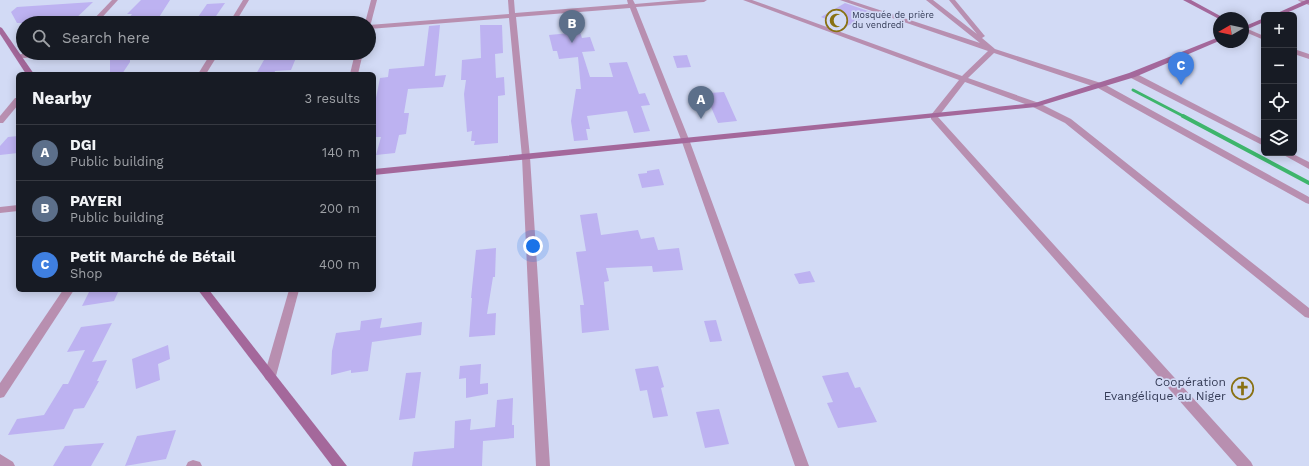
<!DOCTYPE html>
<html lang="en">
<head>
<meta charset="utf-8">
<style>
	body { margin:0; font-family:"Work Sans",sans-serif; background:#242831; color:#f1f3f6 }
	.controls { position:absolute; right:12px; top:12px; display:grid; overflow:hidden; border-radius:6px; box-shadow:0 2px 10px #0003 }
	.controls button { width:36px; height:36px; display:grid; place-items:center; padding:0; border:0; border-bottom:1px solid #363941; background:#171b24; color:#f1f3f6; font:20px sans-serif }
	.compass { position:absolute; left:1213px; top:12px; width:36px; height:36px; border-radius:50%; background:#171b24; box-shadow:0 2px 10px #0003; rotate:261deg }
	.you { position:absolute; left:533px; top:246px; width:14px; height:14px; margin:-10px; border:3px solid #fff; border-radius:50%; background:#1a73e8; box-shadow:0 0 0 6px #1a73e833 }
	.badge { display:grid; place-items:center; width:26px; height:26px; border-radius:50%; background:#b45309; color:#fff; font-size:13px; font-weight:700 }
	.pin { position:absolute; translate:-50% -33px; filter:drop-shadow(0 1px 2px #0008) }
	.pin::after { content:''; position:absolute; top:21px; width:14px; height:12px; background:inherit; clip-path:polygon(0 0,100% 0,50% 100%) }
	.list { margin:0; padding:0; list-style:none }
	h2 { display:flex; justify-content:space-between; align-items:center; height:52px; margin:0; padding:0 16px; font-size:17px }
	h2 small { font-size:13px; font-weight:400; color:#9ea1a6 }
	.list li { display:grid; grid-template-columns:26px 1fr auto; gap:12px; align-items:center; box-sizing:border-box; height:56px; padding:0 16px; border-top:1px solid #363941 }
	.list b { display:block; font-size:15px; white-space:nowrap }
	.list p { margin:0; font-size:13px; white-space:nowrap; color:#9ea1a6 }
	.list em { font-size:13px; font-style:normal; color:#9ea1a6 }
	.icon { flex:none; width:22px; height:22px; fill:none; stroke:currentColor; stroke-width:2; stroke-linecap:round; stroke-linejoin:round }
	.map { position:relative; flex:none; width:1309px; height:466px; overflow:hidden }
	.search { position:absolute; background:#171b24; box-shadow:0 2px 10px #0003; left:16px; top:16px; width:360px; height:44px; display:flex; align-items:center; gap:10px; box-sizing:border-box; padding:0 14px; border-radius:22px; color:#9ea1a6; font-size:15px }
	.panel { position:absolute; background:#171b24; box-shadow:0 2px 10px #0003; left:16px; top:72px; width:360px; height:220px; border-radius:6px }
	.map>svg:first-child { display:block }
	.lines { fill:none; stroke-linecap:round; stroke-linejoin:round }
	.stream-far1 { stroke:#3eb56c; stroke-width:3 }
	.stream { stroke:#3eb56c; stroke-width:4 }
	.building { fill:#bdb2f1 }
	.street { fill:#b88fb0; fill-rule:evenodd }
	.secondary { fill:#a4689b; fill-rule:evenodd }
	.labels { text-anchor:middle; stroke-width:3.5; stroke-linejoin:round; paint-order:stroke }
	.far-poi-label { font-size:9px; fill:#343b56; stroke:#d2daf5; text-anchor:start }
	.near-poi-label { font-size:12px; fill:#343b56; stroke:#d2daf5; text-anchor:end }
</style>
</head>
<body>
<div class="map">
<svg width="1309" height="466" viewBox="0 0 1309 466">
	<rect width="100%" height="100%" fill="#d2daf5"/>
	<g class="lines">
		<!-- stream-far1 -->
		<polyline class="stream-far1" points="1133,90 1185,117"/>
		<!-- stream -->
		<polyline class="stream" points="1183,116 1309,183"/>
	</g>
	<!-- building -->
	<g class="building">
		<polygon points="141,0 170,0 156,22 125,23 132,14 127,14"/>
		<polygon points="93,2 71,23 17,23 11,12 17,7"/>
		<polygon points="225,3 214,19 196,20 207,4"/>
		<polygon points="845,3 874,13 845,27 821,17"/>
		<polygon points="440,25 435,76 446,75 443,87 408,89 404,113 409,113 406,134 399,135 395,153 376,155 381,137 374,137 374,108 380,78 388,77 389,69 424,66 429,26"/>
		<polygon points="480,25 502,25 503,53 495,54 496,78 504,77 505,95 498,96 498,143 474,145 475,141 471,141 472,131 467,132 464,94 466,80 461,80 462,60 481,58"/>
		<polygon points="580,32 582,38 590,37 595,51 582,52 590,77 613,77 609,63 627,62 639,94 645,93 650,105 641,106 650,131 634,133 627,111 587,116 590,129 586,129 588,140 574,141 571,121 576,89 581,89 578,57 559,59 557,51 553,51 549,35"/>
		<polygon points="130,53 130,62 122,74 110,74 110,59 114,54"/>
		<polygon points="268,53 298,53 291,70 275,71 274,74 256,74"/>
		<polygon points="687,55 691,67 677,68 673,56"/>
		<polygon points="724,92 737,121 718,123 707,98 711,98 709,93"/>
		<polygon points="18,136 18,153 0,155 0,146 8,137"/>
		<polygon points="659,169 664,185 642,188 638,174 647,173 647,171"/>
		<polygon points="597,213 601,235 638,230 641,239 654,237 658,250 679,248 683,270 653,272 652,266 606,268 609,281 604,282 609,330 582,333 580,305 584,305 576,252 586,251 580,215"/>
		<polygon points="496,248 495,277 493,277 487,314 496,313 495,335 469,337 472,298 471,298 476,250"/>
		<polygon points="810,271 815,282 799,284 794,274"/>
		<polygon points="90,290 119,290 114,301 82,306"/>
		<polygon points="382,318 380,328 422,322 421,335 372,342 368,371 351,373 351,370 331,375 332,351 336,333 360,330 361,321"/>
		<polygon points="716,320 722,341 710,342 704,321"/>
		<polygon points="112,323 92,362 107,360 97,381 99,381 84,408 74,409 64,429 8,435 17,419 44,415 63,384 68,384 85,350 67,352 81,327"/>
		<polygon points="168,345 170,359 158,364 160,380 136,389 132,359"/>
		<polygon points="481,364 480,384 488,383 488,394 466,398 466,378 459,379 460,366"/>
		<polygon points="658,366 664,387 661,388 668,416 653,418 647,390 640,391 635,369"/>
		<polygon points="421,372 415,418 399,420 406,373"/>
		<polygon points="848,372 855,388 860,387 877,422 838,428 827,403 833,402 822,376"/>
		<polygon points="513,398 512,425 514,425 514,438 483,441 482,466 412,466 414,452 454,448 455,421 471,419 470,430 495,427 497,400"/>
		<polygon points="719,409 729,444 705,448 696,412"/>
		<polygon points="176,430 166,459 125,466 137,436"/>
		<polygon points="104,443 91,466 53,466 65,446"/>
	</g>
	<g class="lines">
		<!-- street -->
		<g class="street">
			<polygon points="112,0 118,0 97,23 90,23"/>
			<polygon points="243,0 249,0 235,23 229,23"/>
			<polygon points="371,0 377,0 371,23 369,25 369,23 365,23"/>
			<polygon points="508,0 514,0 515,13 628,4 627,0 633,0 635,4 681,0 707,0 704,2 636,7 690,142 809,466 795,466 682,142 630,8 516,17 530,157 550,466 536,466 522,157 509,18 369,29 369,25 509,14"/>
			<polygon points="743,0 752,0 962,76 988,51 840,0 849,0 980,43 926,0 933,0 977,34 949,0 955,0 984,35 985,36 982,38 995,49 1104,84 1309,197 1309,204 1306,203 1098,88 994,53 968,78 1039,103 1071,119 1309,308 1309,318 1305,317 1065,123 1033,107 965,82 938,117 1251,462 1253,466 1237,466 931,119 931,115 959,80"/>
			<polygon points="1298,0 1309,1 1309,5 1299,1"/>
			<polygon points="1243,27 1264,36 1264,40 1243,31"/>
			<polygon points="1294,49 1309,54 1309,59 1294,54"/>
			<path d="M25,53H45C39,57 21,60 15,56Z"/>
			<polygon points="211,53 219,53 206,74 198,74"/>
			<polygon points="355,53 363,53 358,74 350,74"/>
			<polygon points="1129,73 1135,73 1264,140 1264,146 1129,77"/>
			<polygon points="15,98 18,98 18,105 3,123 0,123 0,116"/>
			<polygon points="1280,153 1291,153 1309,162 1309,169"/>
			<polygon points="18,205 18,211 0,213 0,207"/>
			<polygon points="63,290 74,290 4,397 0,398 0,383"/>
			<polygon points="289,290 299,290 276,376 274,380 270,381 266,380 264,376"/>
			<polygon points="0,454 13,462 15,466 0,466"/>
			<polygon points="193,460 200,462 202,466 186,466 188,462"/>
		</g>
		<!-- secondary -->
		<g class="secondary">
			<polygon points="1183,0 1191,0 1224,18 1219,18 1219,19"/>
			<polygon points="1306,0 1309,0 1309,3 1282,15 1273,15"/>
			<polygon points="1264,18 1264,22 1243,31 1243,27"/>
			<polygon points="0,27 2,28 34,74 26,74 0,34"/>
			<polygon points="1219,37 1219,41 1135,77 1036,107 374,175 374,169 1035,103 1129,73"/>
			<polygon points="198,290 209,290 347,466 332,466"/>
		</g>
	</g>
	<!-- icons -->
	<defs>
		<symbol id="mosque-ring" viewBox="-11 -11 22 22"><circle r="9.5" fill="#d2daf5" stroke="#897113" stroke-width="1.5"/><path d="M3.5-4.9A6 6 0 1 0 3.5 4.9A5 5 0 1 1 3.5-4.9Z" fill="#897113"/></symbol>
		<symbol id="church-ring" viewBox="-11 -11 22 22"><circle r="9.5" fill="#d2daf5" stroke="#897113" stroke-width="1.5"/><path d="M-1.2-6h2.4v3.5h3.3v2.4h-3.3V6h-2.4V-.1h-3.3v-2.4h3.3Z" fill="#897113"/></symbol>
	</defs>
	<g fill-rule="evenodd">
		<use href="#mosque-ring" x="824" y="8" width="25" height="25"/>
		<use href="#church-ring" x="1230" y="376" width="25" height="25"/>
	</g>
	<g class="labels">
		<!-- far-poi labels -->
		<g class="far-poi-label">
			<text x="852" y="18">Mosquée de prière<tspan x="852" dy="10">du vendredi</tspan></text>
		</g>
		<!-- near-poi labels -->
		<g class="near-poi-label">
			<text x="1226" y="386">Coopération<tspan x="1226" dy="14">Evangélique au Niger</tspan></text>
		</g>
	</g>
</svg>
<div class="controls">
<button>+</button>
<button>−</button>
<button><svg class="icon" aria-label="locate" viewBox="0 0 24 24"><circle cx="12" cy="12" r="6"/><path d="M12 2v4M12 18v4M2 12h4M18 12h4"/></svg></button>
<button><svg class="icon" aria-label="layers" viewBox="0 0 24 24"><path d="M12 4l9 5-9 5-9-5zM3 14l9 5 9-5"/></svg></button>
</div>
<svg class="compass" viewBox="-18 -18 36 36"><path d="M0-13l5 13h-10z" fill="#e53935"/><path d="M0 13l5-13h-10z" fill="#9ea1a6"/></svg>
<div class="you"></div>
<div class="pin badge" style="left:701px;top:119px;background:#5c6f8a">A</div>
<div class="pin badge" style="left:572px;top:43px;background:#5c6f8a">B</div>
<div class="pin badge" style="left:1181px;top:85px;background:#3f7fe0">C</div>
<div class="search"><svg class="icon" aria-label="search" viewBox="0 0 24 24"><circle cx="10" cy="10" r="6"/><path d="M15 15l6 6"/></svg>Search here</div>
<section class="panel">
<h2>Nearby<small>3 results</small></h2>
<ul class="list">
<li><span class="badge" style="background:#5c6f8a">A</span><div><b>DGI</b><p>Public building</p></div><em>140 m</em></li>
<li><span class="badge" style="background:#5c6f8a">B</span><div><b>PAYERI</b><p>Public building</p></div><em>200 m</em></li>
<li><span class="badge" style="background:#3f7fe0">C</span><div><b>Petit Marché de Bétail</b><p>Shop</p></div><em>400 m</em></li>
</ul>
</section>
</div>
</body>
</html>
